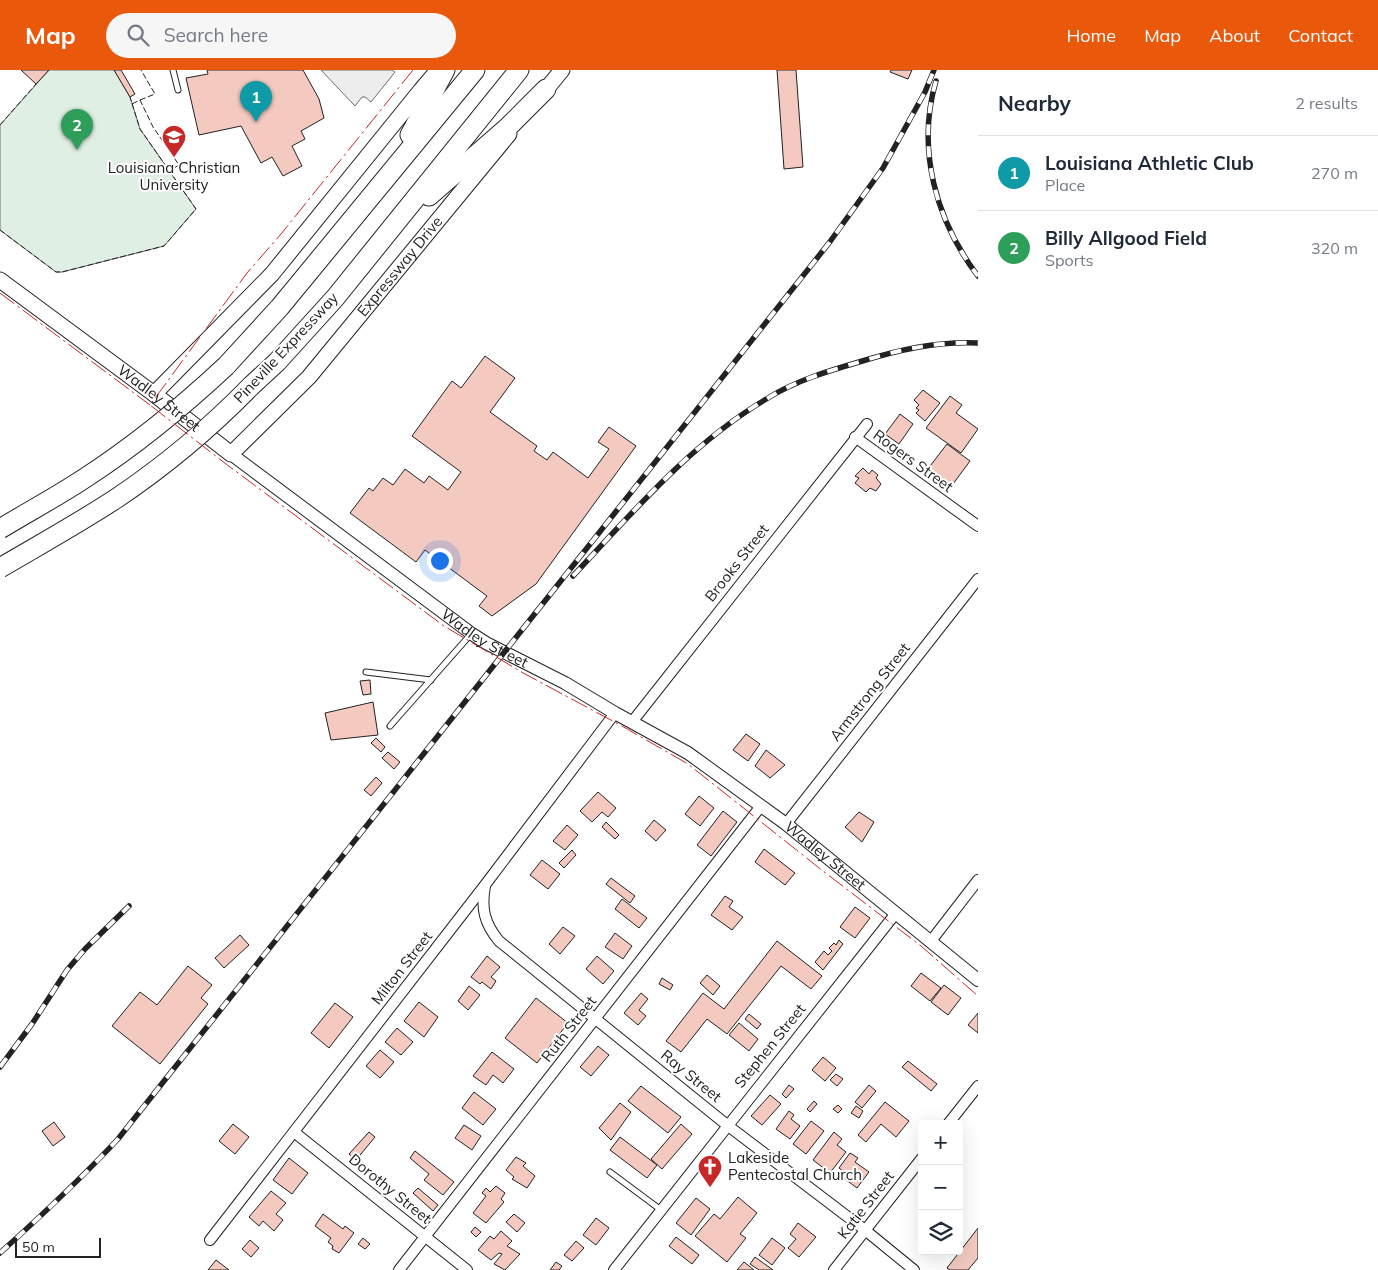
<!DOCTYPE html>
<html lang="en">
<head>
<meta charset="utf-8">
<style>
	body { margin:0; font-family:Mulish,sans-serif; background:#f6f6f7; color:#1f2937 }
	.controls { position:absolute; right:15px; bottom:15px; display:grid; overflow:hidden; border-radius:5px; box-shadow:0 5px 20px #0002 }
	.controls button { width:45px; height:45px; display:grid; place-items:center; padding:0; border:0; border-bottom:1px solid #e0e1e3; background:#fff; color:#1f2937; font:25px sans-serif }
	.scale { position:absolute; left:15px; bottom:12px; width:86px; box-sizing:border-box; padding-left:5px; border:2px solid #222; border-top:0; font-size:14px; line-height:18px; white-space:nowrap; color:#222; -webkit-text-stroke:4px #fff; paint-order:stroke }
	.you { position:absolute; left:439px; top:490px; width:18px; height:18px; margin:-12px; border:4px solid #fff; border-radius:50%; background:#1a73e8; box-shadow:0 0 0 8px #1a73e833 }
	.badge { display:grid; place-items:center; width:32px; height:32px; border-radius:50%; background:#ea580c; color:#fff; font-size:16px; font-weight:700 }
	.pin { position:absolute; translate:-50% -41px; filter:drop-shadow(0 1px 2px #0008) }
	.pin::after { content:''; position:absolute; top:26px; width:18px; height:15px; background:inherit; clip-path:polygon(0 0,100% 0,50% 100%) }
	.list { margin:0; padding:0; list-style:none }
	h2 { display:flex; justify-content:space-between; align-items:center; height:65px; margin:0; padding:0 20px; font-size:21px }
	h2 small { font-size:16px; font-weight:400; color:#747a83 }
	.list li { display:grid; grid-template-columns:32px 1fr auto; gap:15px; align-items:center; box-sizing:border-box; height:75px; padding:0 20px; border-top:1px solid #e0e1e3 }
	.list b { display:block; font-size:19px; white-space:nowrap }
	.list p { margin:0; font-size:16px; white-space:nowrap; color:#747a83 }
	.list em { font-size:16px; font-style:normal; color:#747a83 }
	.icon { flex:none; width:28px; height:28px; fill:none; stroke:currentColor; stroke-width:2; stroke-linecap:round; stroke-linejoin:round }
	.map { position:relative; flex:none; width:978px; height:1200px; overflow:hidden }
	header { display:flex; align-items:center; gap:30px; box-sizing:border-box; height:70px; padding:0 25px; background:#ea580c; color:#fff }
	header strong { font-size:24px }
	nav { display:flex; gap:28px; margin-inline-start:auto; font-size:18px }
	.search { width:350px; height:45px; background:#f6f6f7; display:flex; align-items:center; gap:12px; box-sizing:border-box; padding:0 18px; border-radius:28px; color:#747a83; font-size:19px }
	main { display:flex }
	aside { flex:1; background:#fff }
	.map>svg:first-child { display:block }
	.green { fill:#e0efe3; stroke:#6f6f6f }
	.parking { fill:#ededed; stroke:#6f6f6f }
	.building { fill:#f3c9c0; stroke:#222 }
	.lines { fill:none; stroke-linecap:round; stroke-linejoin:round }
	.service-casing { stroke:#222; stroke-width:7 }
	.minor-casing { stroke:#222; stroke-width:12 }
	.tertiary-casing { stroke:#222; stroke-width:14 }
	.secondary-casing { stroke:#222; stroke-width:17 }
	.motorway-casing { stroke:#222; stroke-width:21 }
	.service { stroke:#fff; stroke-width:5 }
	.minor { stroke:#fff; stroke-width:10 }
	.tertiary { stroke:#fff; stroke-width:12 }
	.secondary { stroke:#fff; stroke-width:15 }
	.motorway { stroke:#fff; stroke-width:19 }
	.rail-casing { stroke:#222; stroke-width:5.5 }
	.rail { stroke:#fff; stroke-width:4; stroke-dasharray:11; stroke-linecap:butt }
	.motorway-bridge-casing { stroke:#222; stroke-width:21; stroke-linecap:butt }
	.motorway-bridge { stroke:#fff; stroke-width:19 }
	.fence { stroke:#222; stroke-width:1; stroke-dasharray:6 2.5; stroke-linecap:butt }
	.power { stroke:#c62828; stroke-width:1; stroke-dasharray:18 4 2.5 4; stroke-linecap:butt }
	.labels { text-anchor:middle; stroke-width:4; stroke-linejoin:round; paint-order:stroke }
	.poi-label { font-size:15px; fill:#222; stroke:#fff }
	.street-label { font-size:15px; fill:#222; stroke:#fff }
</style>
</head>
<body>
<header>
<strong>Map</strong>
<div class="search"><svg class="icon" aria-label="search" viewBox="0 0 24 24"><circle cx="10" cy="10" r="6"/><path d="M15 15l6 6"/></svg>Search here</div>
<nav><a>Home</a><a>Map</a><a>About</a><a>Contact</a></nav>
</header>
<main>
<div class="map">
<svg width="978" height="1200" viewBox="0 0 978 1200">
	<rect width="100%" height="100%" fill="#fff"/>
	<!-- green -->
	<polygon class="green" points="49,0 114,0 130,27 140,59 196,139 164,176 62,202 56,202 0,160 0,55"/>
	<!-- parking -->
	<polygon class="parking" points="321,0 392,0 395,2 371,32 365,27 362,27 355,36"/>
	<!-- building -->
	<g class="building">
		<polygon points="21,0 49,0 36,14"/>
		<polygon points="114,0 121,0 135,24 130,27"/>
		<polygon points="207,0 303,0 319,29 324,48 301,61 305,69 292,76 302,96 283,106 272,87 261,93 241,56 199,65 186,8 208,4"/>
		<polygon points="777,0 796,0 803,97 784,99"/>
		<polygon points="891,0 912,0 908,9 890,2"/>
		<polygon points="485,286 515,308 490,342 537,376 534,381 547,390 553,382 588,408 609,379 598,372 609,357 636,376 536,514 492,546 479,536 487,526 425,480 416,492 350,443 369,418 373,421 383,408 393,415 405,399 424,413 429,406 448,420 461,402 412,366 452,311 461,318"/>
		<polygon points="923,320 940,333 925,351 916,343 919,340 916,338 919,335 914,330"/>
		<polygon points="950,326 962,335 956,343 978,359 961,383 926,358"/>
		<polygon points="900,344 913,354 899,374 885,364"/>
		<polygon points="947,374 970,391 950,418 927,400"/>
		<polygon points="863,398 869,404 872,400 878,405 876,408 881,414 876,421 870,418 866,422 855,413 859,408 855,406"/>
		<polygon points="370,610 371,624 363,625 360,611"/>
		<polygon points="373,632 378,665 331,670 325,643"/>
		<polygon points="746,664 760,674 748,691 733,680"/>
		<polygon points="376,668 385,677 381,682 371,673"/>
		<polygon points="766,680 785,695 770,708 755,696"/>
		<polygon points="388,682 400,692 394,699 382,688"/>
		<polygon points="376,707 382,713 371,726 364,720"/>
		<polygon points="598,722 616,738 608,747 602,742 592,752 580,741"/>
		<polygon points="699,726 714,738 700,756 685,744"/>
		<polygon points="723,741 737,752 711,786 697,775"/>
		<polygon points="859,742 874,752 862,772 845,757"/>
		<polygon points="654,750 666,760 656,771 645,761"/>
		<polygon points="606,752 619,765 615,769 602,757"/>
		<polygon points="567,755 578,765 565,780 553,771"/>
		<polygon points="764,779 795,803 785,815 755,792"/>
		<polygon points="572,780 576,785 564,798 559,793"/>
		<polygon points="542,790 560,804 548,819 530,805"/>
		<polygon points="611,808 635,826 630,833 606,814"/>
		<polygon points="725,826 733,831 729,837 743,847 732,860 711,845"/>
		<polygon points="622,829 647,848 639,858 615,839"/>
		<polygon points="855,837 870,848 855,868 840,857"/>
		<polygon points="563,857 575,866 560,884 549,874"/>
		<polygon points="615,863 632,876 623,889 605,877"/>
		<polygon points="240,865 249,875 224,898 215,888"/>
		<polygon points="839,870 843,874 823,900 815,892 824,881 828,885 832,881 829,878 834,873 836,875"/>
		<polygon points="777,871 822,906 811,919 781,896 727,964 707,949 681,982 666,971 703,923 724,939"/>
		<polygon points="487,886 500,897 491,907 496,911 491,919 482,912 480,914 471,907"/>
		<polygon points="597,886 614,901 603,914 586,899"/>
		<polygon points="188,896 212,915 201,928 208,934 160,994 112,956 140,922 157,935"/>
		<polygon points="921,903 941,918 930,931 911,916"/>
		<polygon points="707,905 720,916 713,925 700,913"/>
		<polygon points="662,908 673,915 670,920 659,914"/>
		<polygon points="944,915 961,928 948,945 931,932"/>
		<polygon points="469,916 480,925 468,940 458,931"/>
		<polygon points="641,923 648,929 639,940 646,946 638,955 624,943"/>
		<polygon points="536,928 568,953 537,993 505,968"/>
		<polygon points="419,932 438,947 424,967 404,951"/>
		<polygon points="335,933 353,947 329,978 311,963"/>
		<polygon points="978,943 978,963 968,955"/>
		<polygon points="749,944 761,954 757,959 745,949"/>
		<polygon points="739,953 758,969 749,981 729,965"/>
		<polygon points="397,958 413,972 401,985 385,972"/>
		<polygon points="598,976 609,985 591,1006 580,997"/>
		<polygon points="380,980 394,992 380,1008 366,996"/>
		<polygon points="492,982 514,999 503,1013 493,1005 486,1015 473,1006"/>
		<polygon points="823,987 836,998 825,1011 812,1000"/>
		<polygon points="908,991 937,1014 931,1021 902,997"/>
		<polygon points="836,1004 843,1009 837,1016 830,1010"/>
		<polygon points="789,1015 794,1019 786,1028 782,1024"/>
		<polygon points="869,1015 876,1021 862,1038 855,1032"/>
		<polygon points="641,1016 681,1047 668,1063 628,1031"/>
		<polygon points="474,1022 496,1039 483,1055 462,1038"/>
		<polygon points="770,1025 781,1034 762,1055 751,1046"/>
		<polygon points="814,1031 817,1034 810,1042 807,1039"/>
		<polygon points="885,1032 909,1051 896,1067 881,1054 866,1072 858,1065"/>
		<polygon points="620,1033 631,1042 611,1070 599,1058"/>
		<polygon points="838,1035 842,1039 838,1043 833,1039"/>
		<polygon points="856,1036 863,1041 859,1048 851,1043"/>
		<polygon points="789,1041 794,1045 791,1049 800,1056 790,1069 776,1059"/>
		<polygon points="811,1051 824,1061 806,1084 793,1074"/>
		<polygon points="54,1052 65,1067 53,1076 42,1061"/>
		<polygon points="233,1054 249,1067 235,1084 219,1071"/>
		<polygon points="681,1054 692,1064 662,1099 651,1089"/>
		<polygon points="464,1055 481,1066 472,1080 455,1068"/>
		<polygon points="369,1062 375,1067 356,1090 349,1084"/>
		<polygon points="834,1062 842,1069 837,1075 846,1082 830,1103 813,1090"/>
		<polygon points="620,1067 657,1095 647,1108 610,1080"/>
		<polygon points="415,1081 454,1112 443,1125 424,1110 429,1104 410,1088"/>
		<polygon points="850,1083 858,1088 855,1092 869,1102 857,1118 841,1106 844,1102 839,1098"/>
		<polygon points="516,1087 526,1093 523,1096 535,1106 527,1118 512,1109 514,1107 506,1100"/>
		<polygon points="289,1088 308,1103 292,1124 273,1110"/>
		<polygon points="496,1116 505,1123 501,1129 504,1132 486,1153 473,1143 486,1126 482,1123 486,1118 490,1122"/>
		<polygon points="418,1118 438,1135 433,1141 413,1123"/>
		<polygon points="271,1121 286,1133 276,1144 283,1150 274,1161 263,1151 259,1156 249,1147"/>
		<polygon points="738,1127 757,1143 740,1164 746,1168 727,1192 695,1166 714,1144 720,1149"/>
		<polygon points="696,1128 710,1139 691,1165 676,1153"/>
		<polygon points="323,1144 343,1159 345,1156 354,1163 339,1183 332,1179 333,1176 328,1172 331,1168 315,1156"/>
		<polygon points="514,1144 525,1153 517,1162 506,1152"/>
		<polygon points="596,1148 609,1158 596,1175 583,1165"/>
		<polygon points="798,1153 816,1167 799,1187 788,1178 796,1169 790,1164"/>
		<polygon points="475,1157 481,1162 476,1167 471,1162"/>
		<polygon points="978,1158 978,1188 968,1200 950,1200 947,1198"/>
		<polygon points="501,1161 512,1171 507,1176 520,1184 505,1200 494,1194 502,1184 499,1183 491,1190 478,1180 490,1166 494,1169"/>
		<polygon points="676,1167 699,1185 692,1194 669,1176"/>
		<polygon points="363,1168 370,1174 365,1179 358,1174"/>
		<polygon points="772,1168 785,1178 772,1195 759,1185"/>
		<polygon points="250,1170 259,1178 251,1187 242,1179"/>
		<polygon points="576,1171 584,1178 572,1191 564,1185"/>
		<polygon points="755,1187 773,1200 759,1200 750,1194"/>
		<polygon points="216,1190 229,1200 208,1200"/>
		<polygon points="556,1192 562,1196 559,1200 550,1200"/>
		<polygon points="744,1192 754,1200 737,1200"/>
	</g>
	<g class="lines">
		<defs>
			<g id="service">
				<polyline points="173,0 178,20"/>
				<polyline points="366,602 431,610"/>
				<polyline points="390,656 471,564"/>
				<polyline points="610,1102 661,1140"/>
			</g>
			<g id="minor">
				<polyline points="855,367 978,456"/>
				<polyline points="632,652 867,354"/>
				<polyline points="786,754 978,509"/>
				<path d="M485,816C481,838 484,853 499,871L727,1055L865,1160L914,1200"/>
				<polyline points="931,871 978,810"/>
				<polyline points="948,1054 978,1016"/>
				<polyline points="294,1062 467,1200"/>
				<polyline points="210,1170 485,815 615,643"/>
				<polyline points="399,1200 761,736"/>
				<polyline points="614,1200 896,843"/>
				<polyline points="834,1200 922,1088"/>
			</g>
			<g id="tertiary">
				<path id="s1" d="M231,384L472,564L486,573L565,613L615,643L688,683L786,754L978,910"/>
			</g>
			<g id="secondary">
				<polyline points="540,27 562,0"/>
				<path id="s2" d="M0,210L154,324L231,384L309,307L509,64"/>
				<polyline points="154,324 272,204 421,20 438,0"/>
			</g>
			<g id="motorway">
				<polyline points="410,65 445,0"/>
				<polyline points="429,126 507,58 546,19"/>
				<polyline points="226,296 280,237 475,0"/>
				<polyline points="251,316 277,292 335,228 519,0"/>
			</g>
		</defs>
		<!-- service casing -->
		<use href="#service" class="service-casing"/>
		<!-- minor casing -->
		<use href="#minor" class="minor-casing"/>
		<!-- tertiary casing -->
		<use href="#tertiary" class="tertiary-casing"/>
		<!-- secondary casing -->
		<use href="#secondary" class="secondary-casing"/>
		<!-- motorway casing -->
		<use href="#motorway" class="motorway-casing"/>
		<!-- service -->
		<use href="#service" class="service"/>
		<!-- minor -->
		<use href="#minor" class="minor"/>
		<!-- tertiary -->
		<use href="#tertiary" class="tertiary"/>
		<!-- secondary -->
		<use href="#secondary" class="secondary"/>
		<!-- motorway -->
		<use href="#motorway" class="motorway"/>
		<defs>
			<g id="rail">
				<path d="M936,11C916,79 936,151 978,206"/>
				<path d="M573,506C633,442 691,373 768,328C795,311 828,301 859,292C898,280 937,271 978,273"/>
				<polyline points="0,997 32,954 67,900 85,879 129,836"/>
				<path d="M0,1183C41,1146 81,1109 118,1069L829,173L883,98L925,22L934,0"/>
			</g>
		</defs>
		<!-- rail casing -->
		<use href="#rail" class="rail-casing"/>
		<!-- rail -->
		<use href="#rail" class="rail"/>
		<defs>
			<g id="motorway-bridge">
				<path d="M0,459C28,442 58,426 85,408C136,375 182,337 226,296"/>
				<path d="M0,498C39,475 79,453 117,428C166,395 210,358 251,316"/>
			</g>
		</defs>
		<!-- motorway-bridge casing -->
		<use href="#motorway-bridge" class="motorway-bridge-casing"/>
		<!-- motorway-bridge -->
		<use href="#motorway-bridge" class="motorway-bridge"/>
		<!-- fence -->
		<g class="fence">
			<polyline points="140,30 155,24 141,0"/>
			<polyline points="132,34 140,30 153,57 179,95 169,101"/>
			<polyline points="0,55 36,14"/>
			<polyline points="0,160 56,202 62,202 164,176 196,139 140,59 130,27"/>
		</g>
		<!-- power -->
		<g class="power">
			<polyline points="413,0 281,164 247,203 150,335 226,394 444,556 525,604 622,656 688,694 823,801 921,876 978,926"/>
			<polyline points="0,223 150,335"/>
		</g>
	</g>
	<!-- icons -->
	<defs>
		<symbol id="university-pin" viewBox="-11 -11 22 30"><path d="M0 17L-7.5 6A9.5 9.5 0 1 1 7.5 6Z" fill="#c62828" stroke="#fff"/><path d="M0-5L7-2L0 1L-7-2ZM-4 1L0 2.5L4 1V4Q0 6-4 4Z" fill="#fff"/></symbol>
		<symbol id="church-pin" viewBox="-11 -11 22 30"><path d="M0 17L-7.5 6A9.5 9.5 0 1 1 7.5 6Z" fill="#c62828" stroke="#fff"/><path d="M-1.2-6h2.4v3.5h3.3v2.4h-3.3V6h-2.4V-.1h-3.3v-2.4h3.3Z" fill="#fff"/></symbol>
	</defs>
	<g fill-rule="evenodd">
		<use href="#university-pin" x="160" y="53" width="28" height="38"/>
		<use href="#church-pin" x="696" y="1083" width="28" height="38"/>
	</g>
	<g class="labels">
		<!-- poi labels -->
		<g class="poi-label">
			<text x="174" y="103">Louisiana Christian<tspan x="174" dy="17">University</tspan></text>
			<text x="728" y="1093" text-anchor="start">Lakeside<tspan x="728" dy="17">Pentecostal Church</tspan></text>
		</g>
		<!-- street labels -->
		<g class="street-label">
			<text dy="5" stroke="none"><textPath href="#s2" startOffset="542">Expressway Drive</textPath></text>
			<text transform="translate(286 278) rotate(-47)" y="5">Pineville Expressway</text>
			<text dy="5" stroke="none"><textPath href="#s2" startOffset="198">Wadley Street</textPath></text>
			<text transform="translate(913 391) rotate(36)" y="5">Rogers Street</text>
			<text transform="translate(737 493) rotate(-52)" y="5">Brooks Street</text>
			<text dy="5" stroke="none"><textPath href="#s1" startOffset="314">Wadley Street</textPath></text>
			<text transform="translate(870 622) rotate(-52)" y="5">Armstrong Street</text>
			<text dy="5" stroke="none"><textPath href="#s1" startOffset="719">Wadley Street</textPath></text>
			<text transform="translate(402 898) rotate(-52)" y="5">Milton Street</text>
			<text transform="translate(569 959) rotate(-52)" y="5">Ruth Street</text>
			<text transform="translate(770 976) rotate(-51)" y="5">Stephen Street</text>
			<text transform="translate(691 1006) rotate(39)" y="5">Ray Street</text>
			<text transform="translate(390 1119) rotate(39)" y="5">Dorothy Street</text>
			<text transform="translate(866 1135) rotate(-52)" y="5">Katie Street</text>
		</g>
	</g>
</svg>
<div class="controls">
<button>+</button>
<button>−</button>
<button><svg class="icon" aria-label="layers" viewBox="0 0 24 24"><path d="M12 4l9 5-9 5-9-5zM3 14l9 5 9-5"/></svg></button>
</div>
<div class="scale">50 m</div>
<div class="you"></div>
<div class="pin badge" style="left:256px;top:52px;background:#0f9aa8">1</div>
<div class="pin badge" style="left:77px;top:80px;background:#2e9e5b">2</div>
</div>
<aside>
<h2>Nearby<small>2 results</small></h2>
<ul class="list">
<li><span class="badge" style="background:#0f9aa8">1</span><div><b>Louisiana Athletic Club</b><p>Place</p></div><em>270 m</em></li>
<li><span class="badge" style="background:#2e9e5b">2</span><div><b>Billy Allgood Field</b><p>Sports</p></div><em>320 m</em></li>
</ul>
</aside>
</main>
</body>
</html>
